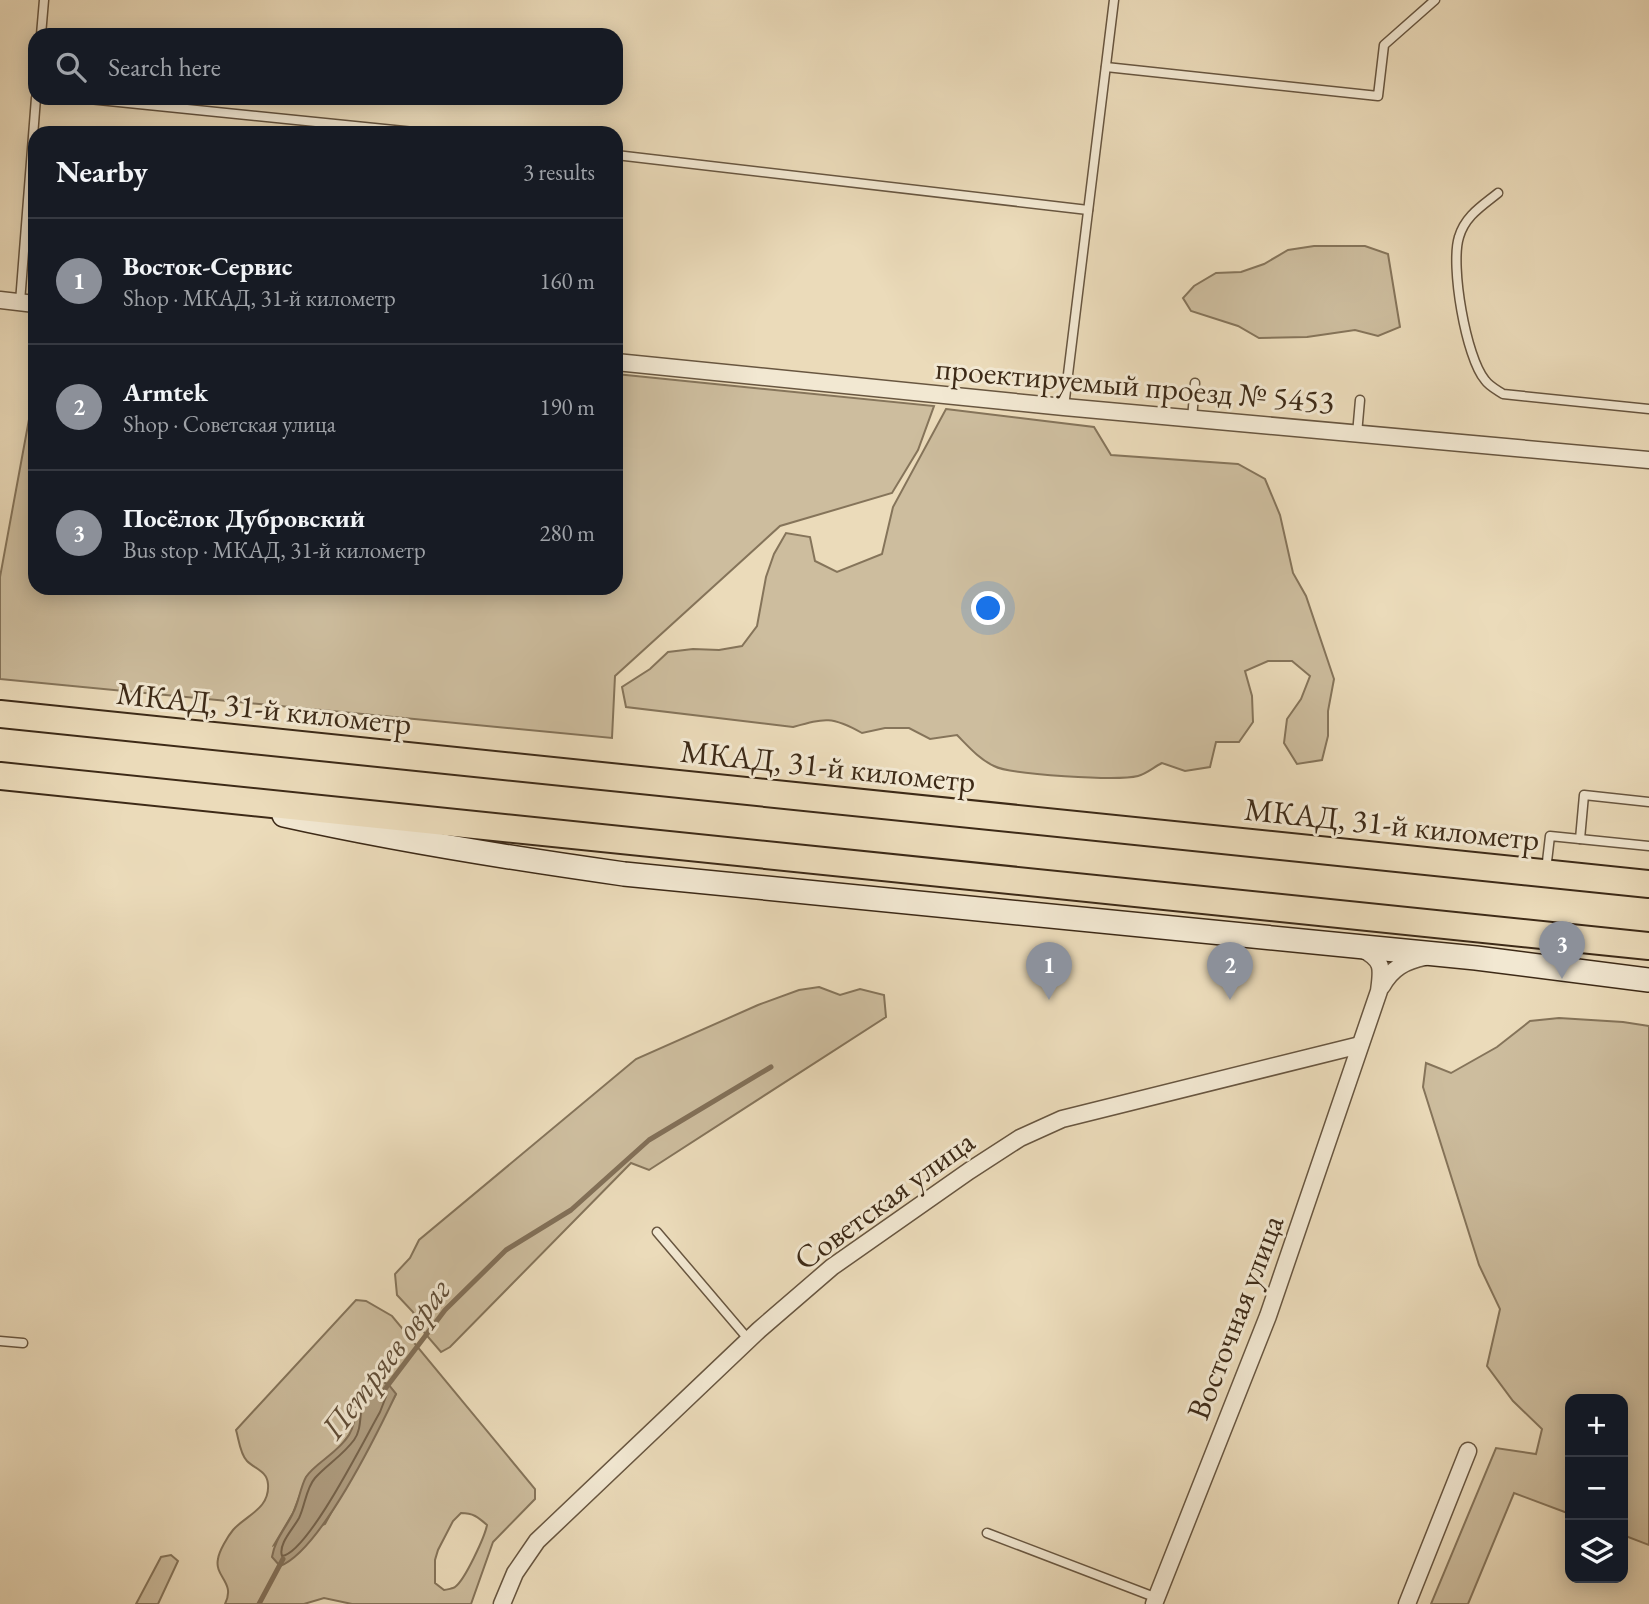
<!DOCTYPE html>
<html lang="en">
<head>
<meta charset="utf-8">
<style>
	body { margin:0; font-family:"EB Garamond",serif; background:#20242c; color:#f1f3f6 }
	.controls { position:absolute; right:21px; bottom:21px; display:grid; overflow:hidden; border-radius:14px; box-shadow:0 4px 18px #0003 }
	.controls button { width:63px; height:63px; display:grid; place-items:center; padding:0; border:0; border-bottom:2px solid #363941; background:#171b24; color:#f1f3f6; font:35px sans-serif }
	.you { position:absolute; left:989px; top:609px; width:24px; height:24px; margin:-18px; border:5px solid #fff; border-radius:50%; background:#1a73e8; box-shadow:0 0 0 10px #1a73e833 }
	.badge { display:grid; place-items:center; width:46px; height:46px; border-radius:50%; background:#8c9099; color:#fff; font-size:23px; font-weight:700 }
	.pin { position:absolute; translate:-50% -58px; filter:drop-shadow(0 2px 4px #0008) }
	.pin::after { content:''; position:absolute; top:37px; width:24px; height:21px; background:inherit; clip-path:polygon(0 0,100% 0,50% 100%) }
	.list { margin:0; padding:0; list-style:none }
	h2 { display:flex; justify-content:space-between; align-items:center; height:91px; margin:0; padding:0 28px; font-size:30px }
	h2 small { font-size:23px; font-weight:400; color:#9ea1a6 }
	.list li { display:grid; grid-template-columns:46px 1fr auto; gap:21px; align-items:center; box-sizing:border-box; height:126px; padding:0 28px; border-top:2px solid #363941 }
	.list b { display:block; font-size:26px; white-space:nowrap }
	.list p { margin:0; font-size:23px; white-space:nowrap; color:#9ea1a6 }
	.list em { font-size:23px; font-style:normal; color:#9ea1a6 }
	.icon { flex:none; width:38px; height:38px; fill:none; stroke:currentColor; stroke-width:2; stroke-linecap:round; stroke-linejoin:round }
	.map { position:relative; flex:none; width:1649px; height:1604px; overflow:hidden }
	.search { position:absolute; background:#171b24; box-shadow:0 4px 18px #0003; left:28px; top:28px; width:595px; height:77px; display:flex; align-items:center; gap:18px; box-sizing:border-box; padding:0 24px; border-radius:21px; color:#9ea1a6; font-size:26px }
	.panel { position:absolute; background:#171b24; box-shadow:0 4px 18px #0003; left:28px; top:126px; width:595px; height:469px; border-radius:21px }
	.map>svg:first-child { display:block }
	.green { fill:#cdbd9e; stroke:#85745a; stroke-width:2; fill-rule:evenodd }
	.water { fill:#b09f83; stroke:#827058; stroke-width:2 }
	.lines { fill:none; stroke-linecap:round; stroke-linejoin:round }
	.shore { stroke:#76644d; stroke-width:2 }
	.stream { stroke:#827058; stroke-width:5 }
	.service-casing { stroke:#685640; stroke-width:11 }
	.minor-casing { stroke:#685640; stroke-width:19 }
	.secondary-casing { stroke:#3d2a17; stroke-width:26 }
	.trunk-casing { stroke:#3d2a17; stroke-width:30 }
	.service { stroke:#f2e8d2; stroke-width:8 }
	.minor { stroke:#f2e8d2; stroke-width:16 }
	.secondary { stroke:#f2e8d2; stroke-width:23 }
	.trunk { stroke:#ebdbba; stroke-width:26 }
	.labels { text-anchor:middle; stroke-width:6; stroke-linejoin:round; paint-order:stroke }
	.street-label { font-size:32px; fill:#3d2a17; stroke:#f2e8d2 }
	.water-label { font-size:33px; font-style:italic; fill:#604d37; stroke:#f2e8d2 }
</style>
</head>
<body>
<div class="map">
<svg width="1649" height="1604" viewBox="0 0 1649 1604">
	<rect width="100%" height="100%" fill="#ebdbba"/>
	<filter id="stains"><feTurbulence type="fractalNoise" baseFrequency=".00286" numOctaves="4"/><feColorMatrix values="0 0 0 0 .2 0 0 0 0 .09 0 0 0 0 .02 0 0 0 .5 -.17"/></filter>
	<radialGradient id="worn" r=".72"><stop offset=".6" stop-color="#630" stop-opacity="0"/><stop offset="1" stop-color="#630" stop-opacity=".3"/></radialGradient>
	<!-- green -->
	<g class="green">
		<polygon points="1314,246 1365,246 1388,254 1400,327 1378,336 1355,330 1307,337 1259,338 1238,326 1191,311 1183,298 1194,286 1216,273 1241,272 1264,264 1288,250"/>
		<polygon points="616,374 934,406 918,450 892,493 780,526 615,676 612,738 0,679 0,577 32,403 35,403 35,588 616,588"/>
		<path d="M946,409L1094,427L1111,455L1238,464L1265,479L1280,515L1293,573L1306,596L1334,679L1328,711V736L1322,760L1297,764L1284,743L1287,719L1301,699L1310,676L1292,661H1268L1245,671L1252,696L1253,722L1239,742H1216L1210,767L1185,771L1162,763C1154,767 1146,774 1138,776C1118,781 1011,775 994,766C979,759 968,746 957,735L930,739L909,728H885L862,733C832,716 825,718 793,727L626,707L622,687L650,669L668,652L693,649L719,650L742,646L757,626L766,577L774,554L786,533L810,537L815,561L837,572L882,554L893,507Z"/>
		<polygon points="819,987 840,995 860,989 884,995 886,1017 649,1170 631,1163 450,1347 441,1352 422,1330 413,1312 397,1295 395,1274 410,1258 419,1240 636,1059 758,1005 799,990"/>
		<polygon points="1559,1018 1623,1022 1649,1026 1649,1545 1623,1535 1623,1399 1570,1399 1570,1514 1514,1493 1468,1604 1431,1604 1496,1448 1536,1454 1542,1429 1513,1401 1487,1366 1500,1309 1479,1265 1423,1087 1426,1063 1451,1073 1497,1047 1530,1021"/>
		<path d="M356,1300L366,1301L392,1316L535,1489V1499L493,1542L471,1604H352L324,1598L304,1604H225C236,1582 214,1577 218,1559C219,1551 228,1536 233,1530C246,1515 270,1509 268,1484C267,1471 255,1469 247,1461C240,1454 239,1440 236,1430ZM388,1384L396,1394L325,1524L274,1545L293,1513L307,1476L336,1452ZM461,1513C473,1513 478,1517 487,1525C485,1536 465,1580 455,1587C454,1588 446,1590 444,1590L435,1583V1560L438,1550L453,1521Z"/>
		<polygon points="171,1555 178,1561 158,1604 136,1604 161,1557"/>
	</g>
	<!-- water -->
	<path class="water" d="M373,1378L388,1384L396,1394C377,1434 320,1551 280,1566L272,1557C275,1539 286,1528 293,1513C299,1502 300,1488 306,1477C315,1463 338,1453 349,1435C362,1413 344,1397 373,1378Z"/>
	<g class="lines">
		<!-- shore -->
		<path class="shore" d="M374,1387L384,1390L387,1394L380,1412C365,1438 308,1553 282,1556C278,1544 293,1529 299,1518C305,1506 306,1488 315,1478C328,1464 343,1455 354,1440C366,1424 354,1398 374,1387Z"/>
		<!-- stream -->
		<g class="stream">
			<polyline points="385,1389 445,1310 506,1250 571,1210 649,1140 771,1067"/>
			<polyline points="259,1604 283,1559"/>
		</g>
		<defs>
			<g id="service">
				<polyline points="41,35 44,0"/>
				<polyline points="1106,67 1378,96 1384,45 1435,0"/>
				<polyline points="79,98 424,133"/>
				<polyline points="616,155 1088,210"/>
				<path d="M1498,193C1482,206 1465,216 1459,237C1450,265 1466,358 1485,380C1489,386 1497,390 1503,394L1649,409"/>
				<polyline points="20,302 36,98"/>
				<polyline points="1064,407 1114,0"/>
				<polyline points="1192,419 1195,383"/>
				<polyline points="1357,434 1360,400"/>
				<polyline points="1580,839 1584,795 1649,802"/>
				<polyline points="1546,870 1550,836 1649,846"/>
				<polyline points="657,1232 749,1340"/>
				<polyline points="0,1341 23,1343"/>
				<polyline points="987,1533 1157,1598"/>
			</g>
			<g id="minor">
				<polyline points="0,300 35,304"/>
				<polyline points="616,362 1064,407 1649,460"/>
				<path d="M1382,986C1392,968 1405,961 1425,957"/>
				<polyline points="502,1604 515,1573 537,1541 759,1330 832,1267 969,1171 1020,1138 1062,1119 1360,1045"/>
				<path d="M1154,1604L1268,1316L1379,991C1382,969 1384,960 1362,949"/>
				<polyline points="1407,1604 1468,1451"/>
			</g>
			<path id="secondary" d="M284,815C396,840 510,858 624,874L1476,958L1649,980"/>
			<g id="trunk">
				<polyline points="0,714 1649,884"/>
				<polyline points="0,776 1649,946"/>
			</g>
		</defs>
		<!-- service casing -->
		<use href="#service" class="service-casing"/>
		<!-- minor casing -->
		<use href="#minor" class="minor-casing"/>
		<!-- secondary casing -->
		<use href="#secondary" class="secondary-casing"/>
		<!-- trunk casing -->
		<use href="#trunk" class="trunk-casing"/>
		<!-- service -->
		<use href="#service" class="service"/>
		<!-- minor -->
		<use href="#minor" class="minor"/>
		<!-- secondary -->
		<use href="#secondary" class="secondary"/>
		<!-- trunk -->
		<use href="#trunk" class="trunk"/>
	</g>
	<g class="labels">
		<!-- street labels -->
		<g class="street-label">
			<text transform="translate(1135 385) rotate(5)" y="11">проектируемый проезд № 5453</text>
			<text transform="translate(264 708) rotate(6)" y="11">МКАД, 31-й километр</text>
			<text transform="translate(828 766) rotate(6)" y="11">МКАД, 31-й километр</text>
			<text transform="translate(1392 824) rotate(6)" y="11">МКАД, 31-й километр</text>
			<text transform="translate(884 1200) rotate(-36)" y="11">Советская улица</text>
			<text transform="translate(1235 1317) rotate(-69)" y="11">Восточная улица</text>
		</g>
		<!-- water labels -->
		<g class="water-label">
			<text transform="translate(385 1358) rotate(-53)" y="12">Петряев овраг</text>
		</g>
	</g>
	<rect width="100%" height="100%" filter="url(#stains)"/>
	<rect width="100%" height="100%" fill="url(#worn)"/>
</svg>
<div class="controls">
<button>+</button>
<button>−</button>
<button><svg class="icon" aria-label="layers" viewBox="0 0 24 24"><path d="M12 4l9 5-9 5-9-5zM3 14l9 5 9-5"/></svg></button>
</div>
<div class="you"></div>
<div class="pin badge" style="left:1049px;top:1000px">1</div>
<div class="pin badge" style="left:1230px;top:1000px">2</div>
<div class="pin badge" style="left:1562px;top:979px">3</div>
<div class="search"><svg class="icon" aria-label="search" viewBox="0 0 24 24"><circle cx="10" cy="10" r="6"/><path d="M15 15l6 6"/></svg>Search here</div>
<section class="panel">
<h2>Nearby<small>3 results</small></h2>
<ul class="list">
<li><span class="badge">1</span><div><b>Восток-Сервис</b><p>Shop · МКАД, 31-й километр</p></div><em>160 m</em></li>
<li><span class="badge">2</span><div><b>Armtek</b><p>Shop · Советская улица</p></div><em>190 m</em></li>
<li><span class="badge">3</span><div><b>Посёлок Дубровский</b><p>Bus stop · МКАД, 31-й километр</p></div><em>280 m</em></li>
</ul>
</section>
</div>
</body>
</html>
